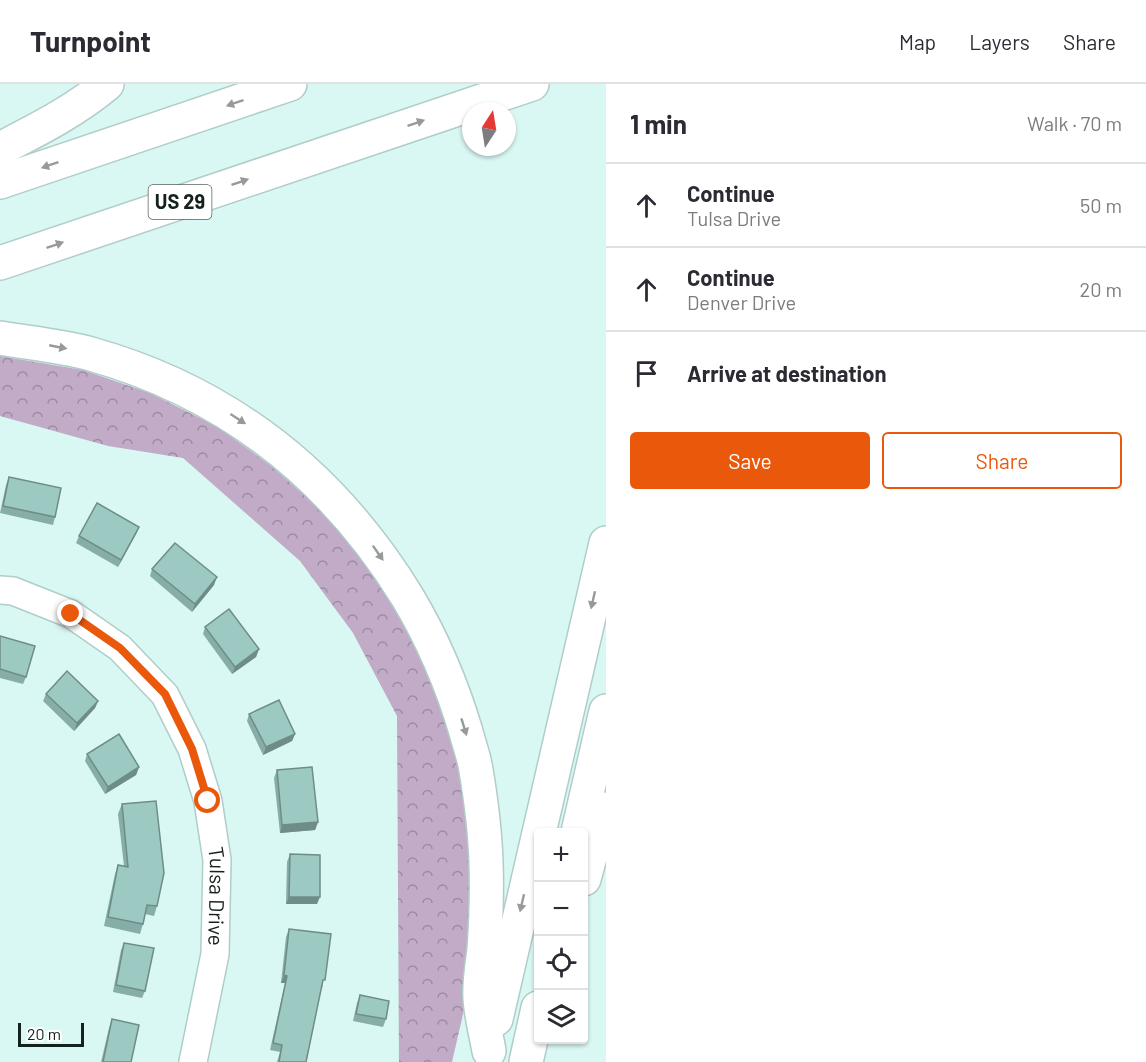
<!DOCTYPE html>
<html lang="en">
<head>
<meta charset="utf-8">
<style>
	body { margin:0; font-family:Barlow,sans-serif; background:#f7f7f7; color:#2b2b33 }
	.controls { position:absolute; right:18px; bottom:18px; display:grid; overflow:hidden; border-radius:6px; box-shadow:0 2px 4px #0004 }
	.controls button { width:54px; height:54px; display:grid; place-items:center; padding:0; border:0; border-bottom:2px solid #e1e1e2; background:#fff; color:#2b2b33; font:30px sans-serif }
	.compass { position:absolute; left:462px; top:18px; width:54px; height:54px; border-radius:50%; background:#fff; box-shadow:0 2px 4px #0004; rotate:12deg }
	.scale { position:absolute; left:18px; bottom:15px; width:66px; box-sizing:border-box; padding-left:6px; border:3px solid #15211f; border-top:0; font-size:16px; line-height:21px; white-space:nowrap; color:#15211f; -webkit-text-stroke:4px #fff; paint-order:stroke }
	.stop { position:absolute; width:18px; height:18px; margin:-14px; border:4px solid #ea580c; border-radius:50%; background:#fff }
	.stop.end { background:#ea580c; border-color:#fff; box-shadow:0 2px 6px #0008 }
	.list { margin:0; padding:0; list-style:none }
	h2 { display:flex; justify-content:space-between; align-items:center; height:78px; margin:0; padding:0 24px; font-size:26px }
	h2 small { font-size:20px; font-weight:400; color:#7c7c81 }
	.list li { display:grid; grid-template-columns:39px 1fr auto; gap:18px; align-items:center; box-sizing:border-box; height:84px; padding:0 24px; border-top:2px solid #e1e1e2 }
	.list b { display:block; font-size:22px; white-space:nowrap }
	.list p { margin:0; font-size:20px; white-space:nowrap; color:#7c7c81 }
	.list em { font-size:20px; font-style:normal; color:#7c7c81 }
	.actions { display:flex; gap:12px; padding:18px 24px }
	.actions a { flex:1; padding:14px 0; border:2px solid #ea580c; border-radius:6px; text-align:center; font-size:21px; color:#ea580c }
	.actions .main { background:#ea580c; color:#fff }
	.icon { flex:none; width:33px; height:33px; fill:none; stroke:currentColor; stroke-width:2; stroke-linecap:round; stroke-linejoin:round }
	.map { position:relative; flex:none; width:606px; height:978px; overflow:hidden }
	header { display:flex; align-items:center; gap:36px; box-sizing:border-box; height:84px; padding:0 30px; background:#fff; border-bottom:2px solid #e1e1e2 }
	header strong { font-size:28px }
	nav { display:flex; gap:33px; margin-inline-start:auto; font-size:21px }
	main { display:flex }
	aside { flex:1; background:#fff }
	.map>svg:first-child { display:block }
	.forest { fill:url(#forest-crowns) }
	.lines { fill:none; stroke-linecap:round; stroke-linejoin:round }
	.street-casing { stroke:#b0cdc9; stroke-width:30 }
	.highway-casing { stroke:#b0cdc9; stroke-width:36 }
	.street { stroke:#fff; stroke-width:27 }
	.highway { stroke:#fff; stroke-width:33 }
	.wall { fill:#87ada8 }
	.shaded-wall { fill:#6e8d88 }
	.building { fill:#9dc9c3; stroke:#6e8d88; stroke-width:1.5 }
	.oneway { fill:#969b9a }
	.route { stroke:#ea580c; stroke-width:8 }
	.labels { text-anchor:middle; stroke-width:6; stroke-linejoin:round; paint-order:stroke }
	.shield { fill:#fff; stroke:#5b6462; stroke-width:1.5 }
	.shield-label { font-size:20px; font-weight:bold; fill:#15211f }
	.street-label { font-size:21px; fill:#15211f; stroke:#fff }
</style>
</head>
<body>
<header>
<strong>Turnpoint</strong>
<nav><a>Map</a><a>Layers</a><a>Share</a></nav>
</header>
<main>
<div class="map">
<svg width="606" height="978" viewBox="0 0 606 978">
	<defs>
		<pattern id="forest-crowns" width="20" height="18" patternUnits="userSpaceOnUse" patternTransform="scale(1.5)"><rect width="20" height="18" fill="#c1abc7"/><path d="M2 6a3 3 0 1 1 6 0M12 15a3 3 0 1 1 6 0" fill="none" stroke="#9c8ba1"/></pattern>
	</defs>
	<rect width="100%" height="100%" fill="#d9f7f3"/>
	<!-- forest -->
	<polygon class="forest" points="0,272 83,286 150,309 218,343 274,384 334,438 388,512 433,595 455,660 472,760 467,913 452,978 399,978 397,632 353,549 300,477 183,374 108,362 0,332"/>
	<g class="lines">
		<defs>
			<g id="street">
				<path id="s1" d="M0,506L13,507L71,530L120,564L165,611L192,665L208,717L217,776L215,870L193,978"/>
			</g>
			<g id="highway">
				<path d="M0,65C37,46 75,27 107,0"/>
				<polyline points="0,98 290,0"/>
				<polyline points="0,179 532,0"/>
				<path d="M0,254C30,259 62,262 91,270C229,309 334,393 408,514C433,556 452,601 466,648C469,660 474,673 476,686C481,716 485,747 486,778C487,807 486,837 484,866C482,881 479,898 480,914C481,932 486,950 489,967"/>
				<polyline points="578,748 606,627"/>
				<polyline points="584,795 603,725"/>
				<polyline points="496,935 606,459"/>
				<polyline points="526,978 538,924"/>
			</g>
		</defs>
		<!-- street casing -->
		<use href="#street" class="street-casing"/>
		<!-- highway casing -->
		<use href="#highway" class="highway-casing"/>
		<!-- street -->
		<use href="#street" class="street"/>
		<!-- highway -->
		<use href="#highway" class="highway"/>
	</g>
	<!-- wall -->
	<g class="wall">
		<polygon points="9,393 55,433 53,441 0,429 6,401"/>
		<polygon points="139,443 136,450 118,483 76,459 79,452"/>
		<polygon points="152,485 214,501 192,528 150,492"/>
		<polygon points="205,543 259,565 256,573 232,590 203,550"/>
		<polygon points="0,552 26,593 23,600 0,594"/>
		<polygon points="46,610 98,617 95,624 74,647 43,617"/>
		<polygon points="249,630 295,650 292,657 263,671 247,637"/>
		<polygon points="87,670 139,683 136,691 105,710 85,677"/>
		<polygon points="277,686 318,738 315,746 280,749 274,694"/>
		<polygon points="122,720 157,822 154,832 145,830 143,840 140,850 104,842 115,790 118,781 124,782 118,730"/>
		<polygon points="290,770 317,820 286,820 287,778"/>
		<polygon points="289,845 323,903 321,903 306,978 277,978 280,968 270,966 285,899 281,899 286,853"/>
		<polygon points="124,859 145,907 142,914 113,908 121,866"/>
		<polygon points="360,911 386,935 383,943 353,937 357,919"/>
		<polygon points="112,935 131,978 101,978 109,944"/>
	</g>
	<!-- shaded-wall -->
	<g class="shaded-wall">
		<polygon points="139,443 136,450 118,483 121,476"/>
		<polygon points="217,493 214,501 192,528 195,520"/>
		<polygon points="259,565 256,573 232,590 235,583"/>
		<polygon points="98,617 95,624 74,647 77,639"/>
		<polygon points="295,650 292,657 263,671 266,663"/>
		<polygon points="139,683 136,691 105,710 108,703"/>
		<polygon points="318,738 315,746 280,749 282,741"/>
		<polygon points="289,813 320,813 317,820 286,820"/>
		<polygon points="284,891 287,892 285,899 281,899"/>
	</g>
	<!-- building -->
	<g class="building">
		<polygon points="9,393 61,404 55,433 3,422"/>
		<polygon points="97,419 139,443 121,476 79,452"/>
		<polygon points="175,459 217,493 195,520 152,485"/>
		<polygon points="229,525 259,565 235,583 205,543"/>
		<polygon points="0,552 35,562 26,593 0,585"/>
		<polygon points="67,587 98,617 77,639 46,610"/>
		<polygon points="279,616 295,650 266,663 249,630"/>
		<polygon points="119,650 139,683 108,703 87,670"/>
		<polygon points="312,683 318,738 282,741 277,686"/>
		<polygon points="156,717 164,789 157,822 147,821 143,840 108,833 118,781 128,783 122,720"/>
		<polygon points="290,770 320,771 320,813 289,813"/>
		<polygon points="289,845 331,850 325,896 323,896 306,978 279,978 282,961 273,959 287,892 284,891"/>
		<polygon points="124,859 154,864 145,907 116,901"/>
		<polygon points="360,911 389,917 386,935 356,930"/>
		<polygon points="112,935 139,941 131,978 103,978"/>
	</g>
	<!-- one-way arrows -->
	<defs><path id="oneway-solid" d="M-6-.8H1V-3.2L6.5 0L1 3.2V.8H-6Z" transform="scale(1.5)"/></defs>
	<g class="oneway">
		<use href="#oneway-solid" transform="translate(235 19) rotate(161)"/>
		<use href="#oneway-solid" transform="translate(416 39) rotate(-19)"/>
		<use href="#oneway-solid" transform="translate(50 81) rotate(161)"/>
		<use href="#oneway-solid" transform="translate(240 98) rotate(-19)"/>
		<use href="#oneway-solid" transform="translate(55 161) rotate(-19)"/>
		<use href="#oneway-solid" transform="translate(58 263) rotate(11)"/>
		<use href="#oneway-solid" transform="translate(238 335) rotate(33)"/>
		<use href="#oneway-solid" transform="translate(378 469) rotate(55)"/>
		<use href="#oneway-solid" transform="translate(593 516) rotate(103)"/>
		<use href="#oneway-solid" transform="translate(464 643) rotate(73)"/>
		<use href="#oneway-solid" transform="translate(522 819) rotate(103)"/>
	</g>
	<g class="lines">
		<!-- route -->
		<polyline class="route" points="71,530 120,564 165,610 192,665 208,717"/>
	</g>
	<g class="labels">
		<!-- shield labels -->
		<rect class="shield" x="148.5" y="101" width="63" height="34" rx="4.5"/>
		<g class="shield-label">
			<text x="180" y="125">US 29</text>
		</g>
		<!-- street labels -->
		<g class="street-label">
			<text dy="7" stroke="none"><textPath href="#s1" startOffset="411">Tulsa Drive</textPath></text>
		</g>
	</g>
</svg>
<div class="controls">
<button>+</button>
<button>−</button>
<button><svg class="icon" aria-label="locate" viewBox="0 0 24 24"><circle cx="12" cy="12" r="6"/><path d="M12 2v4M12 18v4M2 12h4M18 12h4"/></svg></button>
<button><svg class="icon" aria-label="layers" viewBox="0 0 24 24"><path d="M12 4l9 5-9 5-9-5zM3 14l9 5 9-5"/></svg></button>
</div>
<svg class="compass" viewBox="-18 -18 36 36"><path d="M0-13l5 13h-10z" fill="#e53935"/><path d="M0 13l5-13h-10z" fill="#7c7c81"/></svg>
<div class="scale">20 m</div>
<div class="stop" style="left:208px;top:717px"></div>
<div class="stop end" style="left:71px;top:530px"></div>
</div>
<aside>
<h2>1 min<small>Walk · 70 m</small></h2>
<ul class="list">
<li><svg class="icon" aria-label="ahead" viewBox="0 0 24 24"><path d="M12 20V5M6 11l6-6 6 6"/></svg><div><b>Continue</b><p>Tulsa Drive</p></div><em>50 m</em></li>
<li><svg class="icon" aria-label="ahead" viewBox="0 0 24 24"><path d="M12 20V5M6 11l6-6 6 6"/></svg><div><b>Continue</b><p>Denver Drive</p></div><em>20 m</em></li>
<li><svg class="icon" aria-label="arrive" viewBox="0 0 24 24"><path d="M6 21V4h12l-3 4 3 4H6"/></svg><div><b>Arrive at destination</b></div></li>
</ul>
<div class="actions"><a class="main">Save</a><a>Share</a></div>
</aside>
</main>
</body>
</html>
